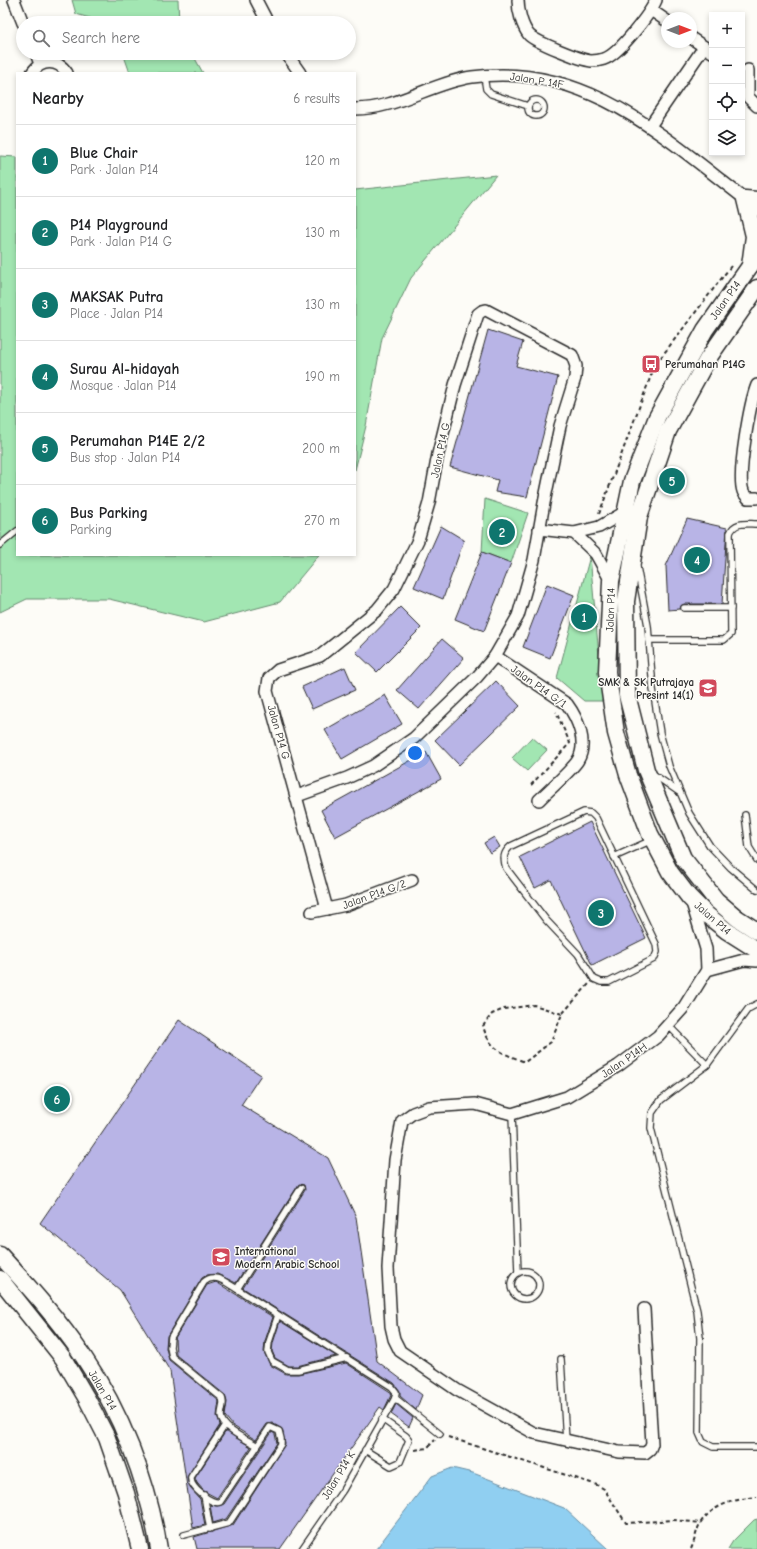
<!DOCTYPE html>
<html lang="en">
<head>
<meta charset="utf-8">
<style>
	body { margin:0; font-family:"Comic Neue",sans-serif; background:#f2f2f2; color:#202124 }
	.controls { position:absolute; right:12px; top:12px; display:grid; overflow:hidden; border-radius:0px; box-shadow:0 2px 6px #0003 }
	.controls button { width:36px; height:36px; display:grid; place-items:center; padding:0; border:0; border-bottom:1px solid #e0e0e0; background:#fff; color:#202124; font:20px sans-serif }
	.compass { position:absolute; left:661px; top:12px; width:36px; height:36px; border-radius:50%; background:#fff; box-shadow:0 2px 6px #0003; rotate:90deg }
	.you { position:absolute; left:415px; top:753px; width:14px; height:14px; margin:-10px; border:3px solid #fff; border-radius:50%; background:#1a73e8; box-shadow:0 0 0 6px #1a73e833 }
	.badge { display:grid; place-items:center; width:26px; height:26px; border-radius:50%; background:#0f766e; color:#fff; font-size:13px; font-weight:700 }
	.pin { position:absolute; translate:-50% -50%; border:2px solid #fff; box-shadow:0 1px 4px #0006 }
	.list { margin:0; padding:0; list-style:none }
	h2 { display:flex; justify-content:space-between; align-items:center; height:52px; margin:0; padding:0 16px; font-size:17px }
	h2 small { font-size:13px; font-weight:400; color:#757577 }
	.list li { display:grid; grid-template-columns:26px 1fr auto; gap:12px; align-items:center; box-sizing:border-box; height:72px; padding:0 16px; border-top:1px solid #e0e0e0 }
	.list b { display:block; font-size:15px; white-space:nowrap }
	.list p { margin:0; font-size:13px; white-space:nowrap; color:#757577 }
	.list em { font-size:13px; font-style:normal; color:#757577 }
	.icon { flex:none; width:22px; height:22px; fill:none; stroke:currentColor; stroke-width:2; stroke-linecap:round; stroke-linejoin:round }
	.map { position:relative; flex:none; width:757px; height:1549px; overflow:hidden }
	.search { position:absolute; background:#fff; box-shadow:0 2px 6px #0003; left:16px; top:16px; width:340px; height:44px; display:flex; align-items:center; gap:10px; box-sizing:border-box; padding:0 14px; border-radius:22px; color:#757577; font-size:15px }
	.panel { position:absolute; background:#fff; box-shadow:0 2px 6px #0003; left:16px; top:72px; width:340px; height:484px; border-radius:0px }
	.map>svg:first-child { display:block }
	.green { fill:#a2e6b2; stroke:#66886e }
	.water { fill:#90cff1; stroke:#688da2 }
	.building { fill:#b8b4e6; stroke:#2b2b2b }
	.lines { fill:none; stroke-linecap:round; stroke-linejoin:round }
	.lane-casing { stroke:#2b2b2b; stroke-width:8 }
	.street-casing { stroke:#2b2b2b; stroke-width:14 }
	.secondary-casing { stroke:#2b2b2b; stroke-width:19 }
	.path { stroke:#2b2b2b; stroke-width:2; stroke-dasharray:4 3; stroke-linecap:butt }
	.lane { stroke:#fdfcf7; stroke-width:5.5 }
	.street { stroke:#fdfcf7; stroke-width:11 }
	.secondary { stroke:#fdfcf7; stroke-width:16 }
	.labels { text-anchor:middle; stroke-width:3; stroke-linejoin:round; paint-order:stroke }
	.street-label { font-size:11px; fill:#2b2b2b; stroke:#fdfcf7 }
	.poi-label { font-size:11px; font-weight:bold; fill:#2b2b2b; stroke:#fdfcf7; text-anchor:start }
</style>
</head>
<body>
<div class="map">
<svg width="757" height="1549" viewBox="0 0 757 1549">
	<rect width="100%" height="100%" fill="#fdfcf7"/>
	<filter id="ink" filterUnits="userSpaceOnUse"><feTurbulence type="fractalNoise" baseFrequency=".025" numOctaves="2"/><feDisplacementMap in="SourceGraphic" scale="8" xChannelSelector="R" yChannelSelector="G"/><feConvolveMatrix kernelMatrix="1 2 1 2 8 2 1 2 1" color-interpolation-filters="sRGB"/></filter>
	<g filter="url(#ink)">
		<!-- green -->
		<g class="green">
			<polygon points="72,0 178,0 179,23 107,23 76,14"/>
			<polygon points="123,53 192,53 203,73 130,73"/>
			<polygon points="0,156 17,157 17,555 319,555 280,602 204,622 109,599 27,599 0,612"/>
			<polygon points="496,175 411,278 382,338 366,426 355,470 355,190"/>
			<polygon points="485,499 528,513 511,563 482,552"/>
			<polygon points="590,556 603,701 584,701 557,678"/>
			<polygon points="532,737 547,750 527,771 512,758"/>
			<polygon points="757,1519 757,1549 728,1549 733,1541 754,1520"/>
		</g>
		<!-- water -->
		<polygon class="water" points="452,1468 473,1473 564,1508 608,1549 376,1549 432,1476"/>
		<!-- building -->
		<g class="building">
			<polygon points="488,330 523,342 516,366 558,377 527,497 495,492 498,480 450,467"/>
			<polygon points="687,519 727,528 722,604 684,604 681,606 680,609 668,610 666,566"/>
			<polygon points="441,526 464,540 443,599 414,587"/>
			<polygon points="482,552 511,563 484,631 455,619"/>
			<polygon points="547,584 574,595 550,658 523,647"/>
			<polygon points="400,607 421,628 377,672 356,652"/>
			<polygon points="442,639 464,658 419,709 397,690"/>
			<polygon points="345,667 355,690 312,709 302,687"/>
			<polygon points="496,681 520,706 459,765 435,740"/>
			<polygon points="385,695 402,724 342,759 325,730"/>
			<polygon points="426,752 441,779 335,837 321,810"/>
			<polygon points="590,822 646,938 592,965 551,880 535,888 520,857"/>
			<polygon points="494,837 500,847 490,853 484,843"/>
			<polygon points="179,1020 261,1075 241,1105 328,1158 356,1217 377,1361 422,1395 416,1410 400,1396 400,1391 394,1383 243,1288 305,1190 304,1185 299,1184 236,1283 217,1274 207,1275 202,1278 167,1336 166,1348 169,1360 219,1401 217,1416 220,1425 187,1477 190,1488 200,1499 205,1525 193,1528 170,1371 120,1290 40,1223"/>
			<polygon points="216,1282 273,1317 265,1341 264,1352 270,1365 286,1374 298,1374 346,1363 392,1393 384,1410 380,1407 280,1549 197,1549 194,1537 233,1525 285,1444 282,1429 272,1423 267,1424 256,1440 233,1426 225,1416 227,1402 225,1395 176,1355 175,1338 207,1285"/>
			<polygon points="280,1321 336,1356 297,1366 289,1366 275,1358 272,1351 273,1343"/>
			<polygon points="396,1404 413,1418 409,1427 391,1414"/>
			<polygon points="226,1431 251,1447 217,1498 204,1491 197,1483 195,1478"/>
			<polygon points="272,1432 275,1434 277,1443 226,1519 213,1523 210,1505 217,1506 224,1504"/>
		</g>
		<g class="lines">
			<defs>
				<g id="lane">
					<polyline points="484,76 486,89 491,94 528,106"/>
					<circle cx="536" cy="108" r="8"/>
					<polyline points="0,545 17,531"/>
					<polyline points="637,567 648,626 653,689 660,733 669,766 689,813 710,846 731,868 757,890"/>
					<polyline points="684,608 731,608"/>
					<path d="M649,640H724L731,634L730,533C735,521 746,524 757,524"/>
					<polyline points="653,774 679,792"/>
					<path d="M584,812L591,813L596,818L656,944L657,952L654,959L609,982H601L594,979L578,954L546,920L506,868C503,858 503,853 511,846Z"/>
					<polyline points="745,815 749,847 757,860"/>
					<polyline points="614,857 652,840"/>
					<polyline points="757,1004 748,1009 707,1065 661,1100 652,1113 651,1128 697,1311 700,1338 699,1433 703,1442 713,1447 757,1447"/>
					<polyline points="668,1025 707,1065"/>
					<polyline points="512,1114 518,1273"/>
					<circle cx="525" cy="1285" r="14"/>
					<polyline points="237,1289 301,1188"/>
					<polyline points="278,1315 269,1342 268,1352 272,1361 288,1370 298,1370 347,1358"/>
					<polyline points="561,1359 566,1441"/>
					<polyline points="395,1398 440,1434"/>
					<path d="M256,1445C246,1439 222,1429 221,1416C221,1409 225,1404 222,1398L172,1357L170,1347L171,1337L204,1282C215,1272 226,1283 237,1289L392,1387L396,1392L395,1398L343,1490L302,1549"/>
					<polyline points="365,1450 391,1466 400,1462 409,1440 406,1436 382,1419"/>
					<polyline points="204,1495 210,1529"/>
					<path d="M184,1535L229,1523L281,1444V1439L279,1431L270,1427L220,1502C212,1505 189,1487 191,1477L225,1425"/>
				</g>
				<g id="street">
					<polyline points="14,0 23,23"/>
					<polyline points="256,0 268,23"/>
					<path d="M518,0C518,11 522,26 529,35C536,42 581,60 591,61C595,61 601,60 604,59C618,55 650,14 656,0"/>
					<polyline points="651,10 667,21"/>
					<polyline points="691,38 712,52"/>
					<polyline points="36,53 40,64"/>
					<polyline points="286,53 300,73"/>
					<polyline points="748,70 748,97 757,106"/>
					<path d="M32,73C41,59 58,59 67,73"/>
					<path d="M355,109C397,109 431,83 472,77C584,61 663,136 745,199L757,210"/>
					<polyline points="650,126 704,47"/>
					<path d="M757,385C750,402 737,475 743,491C743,493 747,496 748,498H757"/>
					<polyline points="539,529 574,533 599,527 625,512"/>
					<polyline points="574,533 596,554 611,581"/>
					<path d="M495,656L567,704C578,719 588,743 578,760C573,769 548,791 539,800"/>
					<polyline points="297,796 347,778 373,766 414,738 477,677 495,656 518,616 534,560 544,503 560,426 575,378 576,366 572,355 486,310 482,311 478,314 455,385 438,454 429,503 418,540 394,589 377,610 320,656 278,670 269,678 267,691 327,909"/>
					<polyline points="312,912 346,905 412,880"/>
					<polyline points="707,970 744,960 757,961"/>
					<polyline points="644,1309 652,1444 650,1449 645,1453 619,1452 534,1433 457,1390 400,1351 394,1339 391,1326 388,1268 395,1160 402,1121 413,1113 429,1107 475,1104 512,1114 567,1097 618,1066 658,1036 684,1007 707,970 706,949 692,903"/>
				</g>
				<g id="secondary">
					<polyline points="757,256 705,330 657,417 632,481 611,581 607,672 616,733 628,775 650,834 670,872 689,897 707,915 727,931 757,950"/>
					<polyline points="750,266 754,236 745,199 757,200"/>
					<polyline points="757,288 707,360 668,431 639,517 626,601 627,695 646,770 683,858 716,900 737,918 757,931"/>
					<path d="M0,1255C29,1287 58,1319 83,1356C121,1412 148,1481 159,1549"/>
					<polyline points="0,1279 63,1358 87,1399 107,1438 126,1493 140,1549"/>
				</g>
			</defs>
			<!-- lane casing -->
			<use href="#lane" class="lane-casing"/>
			<!-- street casing -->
			<use href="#street" class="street-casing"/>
			<!-- secondary casing -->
			<use href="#secondary" class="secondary-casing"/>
			<!-- path -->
			<g class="path">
				<polyline points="599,514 655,365 731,266"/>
				<polyline points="531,785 570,743 556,712"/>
				<path d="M562,1014L534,1005L504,1009L492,1014L483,1026C490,1051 503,1053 525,1062L551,1042L562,1014L589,984"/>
				<polyline points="448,1437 597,1485 604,1489 626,1523 674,1520 701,1523"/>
				<polyline points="415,1450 427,1448 435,1440"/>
				<path d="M691,1549C695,1541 696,1530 701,1522C714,1504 736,1499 757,1497"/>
			</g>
			<!-- lane -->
			<use href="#lane" class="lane"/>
			<!-- street -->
			<use href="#street" class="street"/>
			<!-- secondary -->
			<use href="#secondary" class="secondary"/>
		</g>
	</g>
	<!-- icons -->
	<defs>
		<symbol id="bus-square" viewBox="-11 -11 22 22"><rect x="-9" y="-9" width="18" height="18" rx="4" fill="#d1495b" stroke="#fdfcf7"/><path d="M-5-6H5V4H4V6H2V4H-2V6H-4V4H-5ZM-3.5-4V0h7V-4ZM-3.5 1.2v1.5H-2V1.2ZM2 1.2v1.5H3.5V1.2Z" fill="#fff"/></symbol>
		<symbol id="school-square" viewBox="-11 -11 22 22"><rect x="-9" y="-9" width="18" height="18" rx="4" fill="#d1495b" stroke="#fdfcf7"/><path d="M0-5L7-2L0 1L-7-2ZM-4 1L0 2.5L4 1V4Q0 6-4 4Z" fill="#fff"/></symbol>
	</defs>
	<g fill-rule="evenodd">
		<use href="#bus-square" x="640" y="353" width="22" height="22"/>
		<use href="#school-square" x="697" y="677" width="22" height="22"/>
		<use href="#school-square" x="210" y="1246" width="22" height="22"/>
	</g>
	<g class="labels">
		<!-- street labels -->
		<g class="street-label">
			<text transform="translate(537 80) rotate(9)" y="4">Jalan P 14F</text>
			<text transform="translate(725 300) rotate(-55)" y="4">Jalan P14</text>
			<text transform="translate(440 450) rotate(-78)" y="4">Jalan P14 G</text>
			<text transform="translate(610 610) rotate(-88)" y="4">Jalan P14</text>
			<text transform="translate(539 686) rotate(35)" y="4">Jalan P14 G/1</text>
			<text transform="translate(279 732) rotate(74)" y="4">Jalan P14 G</text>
			<text transform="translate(374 894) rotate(-20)" y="4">Jalan P14 G/2</text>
			<text transform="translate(713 918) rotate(41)" y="4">Jalan P14</text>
			<text transform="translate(624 1060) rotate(-35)" y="4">Jalan P14H</text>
			<text transform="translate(103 1390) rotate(59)" y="4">Jalan P14</text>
			<text transform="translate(338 1475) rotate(-59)" y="4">Jalan P14 K</text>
		</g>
		<!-- poi labels -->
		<g class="poi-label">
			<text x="665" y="368">Perumahan P14G</text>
			<text x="694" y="686" text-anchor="end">SMK &amp; SK Putrajaya<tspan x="694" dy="13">Presint 14(1)</tspan></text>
			<text x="235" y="1255">International<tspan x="235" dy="13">Modern Arabic School</tspan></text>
		</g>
	</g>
</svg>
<div class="controls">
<button>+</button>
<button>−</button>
<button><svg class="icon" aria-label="locate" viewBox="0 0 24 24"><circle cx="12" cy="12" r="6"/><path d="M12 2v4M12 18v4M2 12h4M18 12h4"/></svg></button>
<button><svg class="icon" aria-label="layers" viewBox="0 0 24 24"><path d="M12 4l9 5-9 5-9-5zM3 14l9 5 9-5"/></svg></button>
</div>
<svg class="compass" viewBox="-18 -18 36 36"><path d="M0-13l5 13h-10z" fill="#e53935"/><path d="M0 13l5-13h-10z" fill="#757577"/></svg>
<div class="you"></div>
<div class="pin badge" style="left:584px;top:617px">1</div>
<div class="pin badge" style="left:502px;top:532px">2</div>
<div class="pin badge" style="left:601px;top:913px">3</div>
<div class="pin badge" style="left:697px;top:560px">4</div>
<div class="pin badge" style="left:672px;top:481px">5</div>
<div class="pin badge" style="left:57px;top:1099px">6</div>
<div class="search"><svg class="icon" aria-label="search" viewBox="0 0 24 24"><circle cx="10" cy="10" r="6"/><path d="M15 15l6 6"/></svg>Search here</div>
<section class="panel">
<h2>Nearby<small>6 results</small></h2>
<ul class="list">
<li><span class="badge">1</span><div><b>Blue Chair</b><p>Park · Jalan P14</p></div><em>120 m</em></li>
<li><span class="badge">2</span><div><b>P14 Playground</b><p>Park · Jalan P14 G</p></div><em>130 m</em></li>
<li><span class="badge">3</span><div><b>MAKSAK Putra</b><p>Place · Jalan P14</p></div><em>130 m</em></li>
<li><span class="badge">4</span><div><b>Surau Al-hidayah</b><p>Mosque · Jalan P14</p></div><em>190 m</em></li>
<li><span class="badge">5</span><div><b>Perumahan P14E 2/2</b><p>Bus stop · Jalan P14</p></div><em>200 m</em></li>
<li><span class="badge">6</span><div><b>Bus Parking</b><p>Parking</p></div><em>270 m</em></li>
</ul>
</section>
</div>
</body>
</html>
